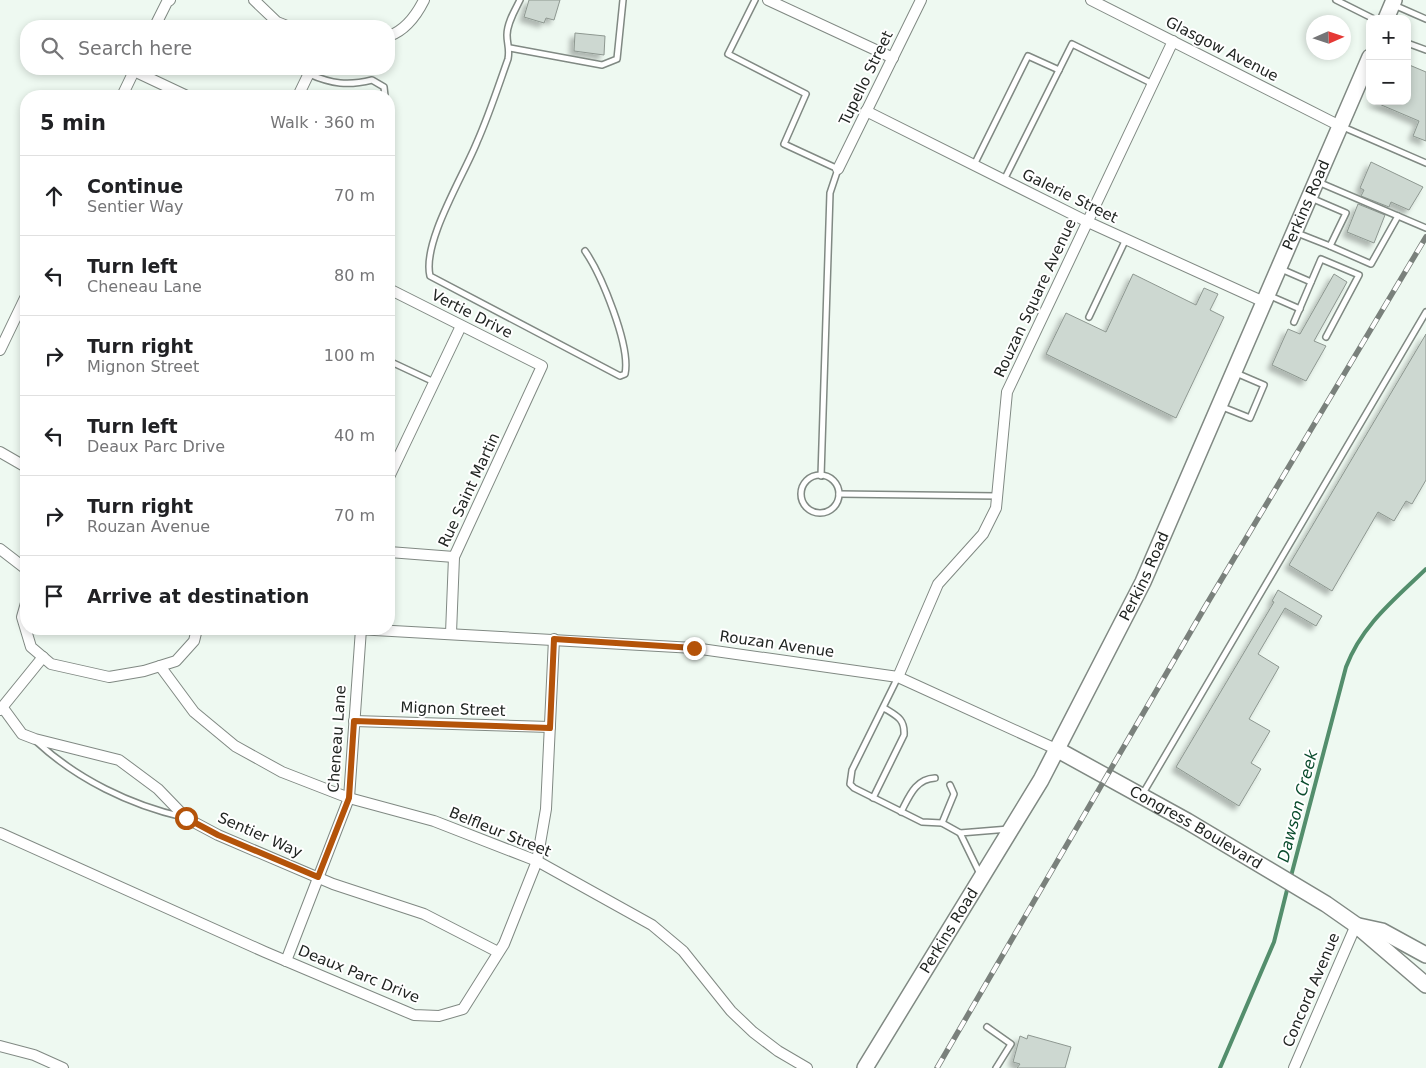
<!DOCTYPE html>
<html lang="en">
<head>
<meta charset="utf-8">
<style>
	body { margin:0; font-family:"DejaVu Sans",sans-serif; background:#f6f6f6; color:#202124 }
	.controls { position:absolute; right:15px; top:15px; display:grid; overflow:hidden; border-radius:10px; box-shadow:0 2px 8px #0003 }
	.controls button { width:45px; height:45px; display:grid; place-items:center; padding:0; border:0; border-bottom:1px solid #e0e0e0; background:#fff; color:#202124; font:25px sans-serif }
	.compass { position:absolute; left:1306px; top:15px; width:45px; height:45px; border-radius:50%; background:#fff; box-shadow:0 2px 8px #0003; rotate:87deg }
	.stop { position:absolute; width:15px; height:15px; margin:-11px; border:4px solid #b45309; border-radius:50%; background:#fff }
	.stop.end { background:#b45309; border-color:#fff; box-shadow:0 1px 5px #0008 }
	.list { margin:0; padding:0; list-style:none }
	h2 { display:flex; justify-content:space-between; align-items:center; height:65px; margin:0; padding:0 20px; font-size:21px }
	h2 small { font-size:16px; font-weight:400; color:#757577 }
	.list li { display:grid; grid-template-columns:32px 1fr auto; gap:15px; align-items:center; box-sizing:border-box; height:80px; padding:0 20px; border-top:1px solid #e0e0e0 }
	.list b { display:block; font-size:19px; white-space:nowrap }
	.list p { margin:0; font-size:16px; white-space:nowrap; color:#757577 }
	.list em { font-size:16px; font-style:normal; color:#757577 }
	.icon { flex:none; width:28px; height:28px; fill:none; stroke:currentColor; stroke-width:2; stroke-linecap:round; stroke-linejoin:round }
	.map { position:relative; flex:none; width:1426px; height:1068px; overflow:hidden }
	.search { position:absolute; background:#fff; box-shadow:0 2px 8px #0003; left:20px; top:20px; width:375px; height:55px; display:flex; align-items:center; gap:12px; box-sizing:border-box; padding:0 18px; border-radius:20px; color:#757577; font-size:19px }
	.panel { position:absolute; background:#fff; box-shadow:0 2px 8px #0003; left:20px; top:90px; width:375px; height:545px; border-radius:20px }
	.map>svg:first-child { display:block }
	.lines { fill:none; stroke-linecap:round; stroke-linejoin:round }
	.stream { stroke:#538e6c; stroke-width:4 }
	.building { fill:#cdd8d1; stroke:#8d9790; filter:url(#shadow) }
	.lane-casing { stroke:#808983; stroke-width:8 }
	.street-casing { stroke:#808983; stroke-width:12 }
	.secondary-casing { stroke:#808983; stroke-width:18 }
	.lane { stroke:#fff; stroke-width:5 }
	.street { stroke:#fff; stroke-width:10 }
	.secondary { stroke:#fff; stroke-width:15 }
	.rail-casing { stroke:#7a817c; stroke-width:5.5 }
	.rail { stroke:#fff; stroke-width:4; stroke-dasharray:11; stroke-linecap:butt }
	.route { stroke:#b45309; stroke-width:6 }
	.labels { text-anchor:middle; stroke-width:4; stroke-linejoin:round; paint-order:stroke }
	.street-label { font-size:15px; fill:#212522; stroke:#fff }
	.water-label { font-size:16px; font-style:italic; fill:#0a4c2d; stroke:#fff }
</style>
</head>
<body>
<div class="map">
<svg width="1426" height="1068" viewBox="0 0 1426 1068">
	<defs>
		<filter id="shadow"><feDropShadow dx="-4.5" dy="4.5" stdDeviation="2.5" flood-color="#0004"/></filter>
	</defs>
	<rect width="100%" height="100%" fill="#eef9f1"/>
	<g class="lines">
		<!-- stream -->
		<g class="stream">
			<path d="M1290,880L1346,667C1362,625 1394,600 1426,569"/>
			<polyline points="1220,1068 1274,942 1288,886"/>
		</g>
	</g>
	<!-- building -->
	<g class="building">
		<polygon points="529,0 560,0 554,20 546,18 544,23 524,17"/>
		<polygon points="575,33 605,36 604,55 574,51"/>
		<polygon points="1407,64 1426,72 1426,141 1413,136 1419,121 1372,101 1407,101"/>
		<polygon points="1371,162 1423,187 1409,210 1391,202 1389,207 1361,196 1364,190 1360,188"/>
		<polygon points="1358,204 1385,215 1374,243 1347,232"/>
		<polygon points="1133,274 1196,305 1204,288 1218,294 1210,310 1224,317 1176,418 1046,354 1066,313 1106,332"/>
		<polygon points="1334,274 1347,282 1314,341 1326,346 1306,381 1272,365 1288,329 1300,334"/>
		<polygon points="1426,334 1426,480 1412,504 1406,501 1394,521 1378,512 1332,591 1289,565"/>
		<polygon points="1278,590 1322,616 1316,626 1285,608 1258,654 1279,667 1249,719 1270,731 1251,763 1261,769 1239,806 1176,767 1274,602 1272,601"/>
		<polygon points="1028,1035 1071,1047 1065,1068 1017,1068 1020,1064 1013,1062 1020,1036 1027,1039"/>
	</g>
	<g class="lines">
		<defs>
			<g id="lane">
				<path d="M520,0C515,10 507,23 507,35C507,44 510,49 508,59C498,87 489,115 477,142C464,175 422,242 430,276L620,376L625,374C631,346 601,274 585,251"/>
				<polyline points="755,0 728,54 806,94 784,144 838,169 830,193 821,476"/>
				<polyline points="1336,0 1374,19"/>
				<polyline points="1394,5 1426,19"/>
				<polyline points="1407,43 1426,50"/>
				<polyline points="510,48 602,65 617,59 623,0"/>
				<path d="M309,74C332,84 348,86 372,80L384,87L385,96"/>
				<polyline points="1343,127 1426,163"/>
				<polyline points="974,165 1028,56 1059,70"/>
				<polyline points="1004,180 1072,44 1153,84"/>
				<polyline points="1318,182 1426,228"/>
				<polyline points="1297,233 1330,246 1346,213 1311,198"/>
				<polyline points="1330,246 1371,264 1398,216"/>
				<polyline points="1281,269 1311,282"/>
				<polyline points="1268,295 1300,309"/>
				<polyline points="1089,317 1126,239"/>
				<polyline points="1294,322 1321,259 1359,275 1326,337"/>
				<polyline points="389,361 434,382"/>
				<polyline points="1220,406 1250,418 1264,385 1236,373"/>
				<circle cx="820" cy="494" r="19"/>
				<polyline points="839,494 997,496"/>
				<polyline points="898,677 852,770 850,784 854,788 922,822 942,823 960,833"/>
				<path d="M37,742C77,779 130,805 183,817"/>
				<polyline points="1142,795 1426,312"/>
				<path d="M873,798L904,735C905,719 897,716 884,708"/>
				<path d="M901,812C909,797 915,779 935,778"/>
				<polyline points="942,823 954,794 950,785"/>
				<polyline points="980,874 960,833 1009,829"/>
				<polyline points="987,1027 1011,1044 996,1068"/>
			</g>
			<g id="street">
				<polyline points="254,0 277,22 287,26"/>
				<polyline points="768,0 893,58"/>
				<polyline points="1091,0 1340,126"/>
				<polyline points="155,26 167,2 170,0"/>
				<path d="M389,36C406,30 416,16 424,0"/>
				<polyline points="134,71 187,96"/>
				<polyline points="122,96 135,69"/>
				<polyline points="298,96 311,69"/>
				<polyline points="866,111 1088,222 1264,302"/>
				<polyline points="838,169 921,0"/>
				<polyline points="389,289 542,366 454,557 451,633"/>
				<polyline points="0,350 26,296"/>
				<polyline points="0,452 26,467"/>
				<polyline points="389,477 461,326"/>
				<polyline points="0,549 26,569"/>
				<polyline points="389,552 454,557"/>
				<polyline points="26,603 22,617 31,647 51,664 109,677 144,671 176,661 194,641 197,629"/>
				<polyline points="357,629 694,648 898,677 1058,750"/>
				<polyline points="160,666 194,712 235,746 282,772 349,798 434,821 537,861 652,925 683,951 731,1011 753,1032 778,1051 807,1068"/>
				<polyline points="898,677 938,584 983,534 996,508 1007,392 1173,41"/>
				<polyline points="3,708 22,734 35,739 119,760 158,789 186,818 218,835 333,884 424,914 498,952"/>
				<polyline points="0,710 43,657"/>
				<polyline points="354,721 550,727"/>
				<polyline points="0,833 265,952 414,1015 439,1016 463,1009 504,944 537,861 546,809 554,639"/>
				<polyline points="286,961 349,798 361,629"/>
				<polyline points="0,1046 34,1055 63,1068"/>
				<polyline points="1294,1068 1356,925"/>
			</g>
			<g id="secondary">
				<polyline points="1386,19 1394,0"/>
				<path id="s1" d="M1058,750L1187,821L1326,904L1356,925L1426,985"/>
				<polyline points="1359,926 1382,931 1426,955"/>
				<path id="s2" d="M865,1068L1041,780L1143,582L1370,57"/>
			</g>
		</defs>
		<!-- lane casing -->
		<use href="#lane" class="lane-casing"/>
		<!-- street casing -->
		<use href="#street" class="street-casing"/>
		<!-- secondary casing -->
		<use href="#secondary" class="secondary-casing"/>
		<!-- lane -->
		<use href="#lane" class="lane"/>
		<!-- street -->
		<use href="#street" class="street"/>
		<!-- secondary -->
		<use href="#secondary" class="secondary"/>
		<defs>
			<polyline id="rail" points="937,1068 1205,607 1426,237"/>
		</defs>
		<!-- rail casing -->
		<use href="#rail" class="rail-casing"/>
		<!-- rail -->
		<use href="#rail" class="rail"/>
	</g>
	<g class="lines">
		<!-- route -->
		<polyline class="route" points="186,818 218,835 318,877 349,798 354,721 550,728 554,639 694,648"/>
	</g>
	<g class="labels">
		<!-- street labels -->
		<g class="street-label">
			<text transform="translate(1222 49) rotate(27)" y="5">Glasgow Avenue</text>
			<text transform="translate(866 78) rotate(-64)" y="5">Tupello Street</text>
			<text transform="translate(1070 196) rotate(26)" y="5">Galerie Street</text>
			<text dy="5" stroke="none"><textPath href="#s2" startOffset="971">Perkins Road</textPath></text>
			<text transform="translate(1035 298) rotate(-65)" y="5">Rouzan Square Avenue</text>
			<text transform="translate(472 314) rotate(27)" y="5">Vertie Drive</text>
			<text transform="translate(469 490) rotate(-65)" y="5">Rue Saint Martin</text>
			<text dy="5" stroke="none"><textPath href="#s2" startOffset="566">Perkins Road</textPath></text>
			<text transform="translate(777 644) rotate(8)" y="5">Rouzan Avenue</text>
			<text transform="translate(453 709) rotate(2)" y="5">Mignon Street</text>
			<text transform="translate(337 739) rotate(-86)" y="5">Cheneau Lane</text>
			<text dy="5" stroke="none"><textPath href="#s1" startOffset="158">Congress Boulevard</textPath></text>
			<text transform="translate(500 832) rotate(22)" y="5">Belfleur Street</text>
			<text transform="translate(260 835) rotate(24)" y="5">Sentier Way</text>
			<text dy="5" stroke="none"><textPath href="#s2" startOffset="161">Perkins Road</textPath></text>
			<text transform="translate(359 974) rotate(22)" y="5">Deaux Parc Drive</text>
			<text transform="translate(1311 990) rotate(-67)" y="5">Concord Avenue</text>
		</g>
		<!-- water labels -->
		<g class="water-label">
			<text transform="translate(1297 806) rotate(-75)" y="6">Dawson Creek</text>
		</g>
	</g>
</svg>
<div class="controls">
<button>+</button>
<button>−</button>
</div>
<svg class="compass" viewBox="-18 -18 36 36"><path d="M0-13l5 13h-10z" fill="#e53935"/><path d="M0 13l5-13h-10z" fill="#757577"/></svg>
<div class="stop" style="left:186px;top:818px"></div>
<div class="stop end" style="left:694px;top:648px"></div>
<div class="search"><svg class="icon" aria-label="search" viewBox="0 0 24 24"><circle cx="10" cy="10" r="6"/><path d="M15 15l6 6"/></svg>Search here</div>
<section class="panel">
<h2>5 min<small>Walk · 360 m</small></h2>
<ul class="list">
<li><svg class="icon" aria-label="ahead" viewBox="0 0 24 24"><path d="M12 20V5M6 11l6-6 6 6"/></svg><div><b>Continue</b><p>Sentier Way</p></div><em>70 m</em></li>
<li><svg class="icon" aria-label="left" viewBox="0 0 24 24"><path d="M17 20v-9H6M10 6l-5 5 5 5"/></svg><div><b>Turn left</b><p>Cheneau Lane</p></div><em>80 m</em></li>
<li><svg class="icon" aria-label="right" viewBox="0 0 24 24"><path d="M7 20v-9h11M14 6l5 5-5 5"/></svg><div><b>Turn right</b><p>Mignon Street</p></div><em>100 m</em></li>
<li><svg class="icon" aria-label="left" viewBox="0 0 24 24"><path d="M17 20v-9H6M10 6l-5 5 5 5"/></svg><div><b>Turn left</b><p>Deaux Parc Drive</p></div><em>40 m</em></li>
<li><svg class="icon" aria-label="right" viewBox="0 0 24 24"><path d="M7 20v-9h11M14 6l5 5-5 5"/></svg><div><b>Turn right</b><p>Rouzan Avenue</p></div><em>70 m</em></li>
<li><svg class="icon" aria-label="arrive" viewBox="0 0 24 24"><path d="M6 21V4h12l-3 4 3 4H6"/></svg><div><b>Arrive at destination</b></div></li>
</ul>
</section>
</div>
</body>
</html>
